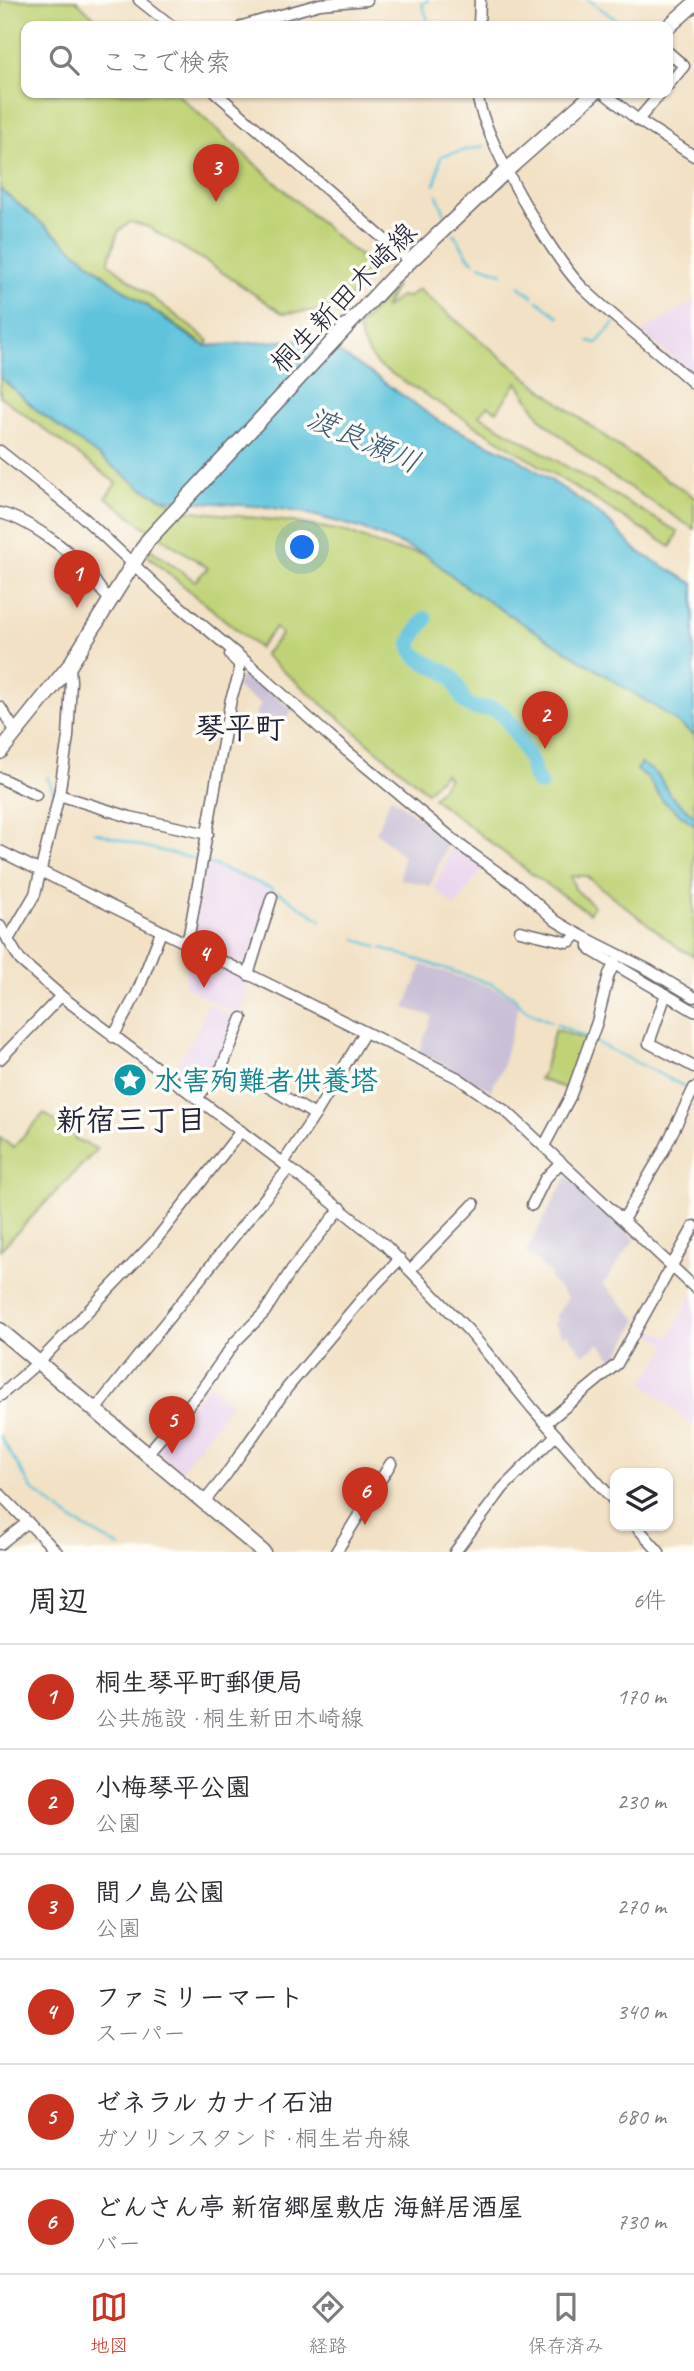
<!DOCTYPE html>
<html lang="ja">
<head>
<meta charset="utf-8">
<style>
	body { margin:0; font-family:Caveat,"Klee One",sans-serif; background:#f7f7f7; color:#2b2b33 }
	.controls { position:absolute; right:21px; bottom:21px; display:grid; overflow:hidden; border-radius:14px; box-shadow:0 2px 5px #0004 }
	.controls button { width:63px; height:63px; display:grid; place-items:center; padding:0; border:0; border-bottom:2px solid #e1e1e2; background:#fff; color:#2b2b33; font:35px sans-serif }
	.you { position:absolute; left:303px; top:548px; width:24px; height:24px; margin:-18px; border:5px solid #fff; border-radius:50%; background:#1a73e8; box-shadow:0 0 0 10px #1a73e833 }
	.badge { display:grid; place-items:center; width:46px; height:46px; border-radius:50%; background:#c8321e; color:#fff; font-size:23px; font-weight:700 }
	.pin { position:absolute; translate:-50% -58px; filter:drop-shadow(0 2px 4px #0008) }
	.pin::after { content:''; position:absolute; top:37px; width:24px; height:21px; background:inherit; clip-path:polygon(0 0,100% 0,50% 100%) }
	.list { margin:0; padding:0; list-style:none }
	h2 { display:flex; justify-content:space-between; align-items:center; height:91px; margin:0; padding:0 28px; font-size:30px }
	h2 small { font-size:23px; font-weight:400; color:#7c7c81 }
	.list li { display:grid; grid-template-columns:46px 1fr auto; gap:21px; align-items:center; box-sizing:border-box; height:105px; padding:0 28px; border-top:2px solid #e1e1e2 }
	.list b { display:block; font-size:26px; white-space:nowrap }
	.list p { margin:0; font-size:23px; white-space:nowrap; color:#7c7c81 }
	.list em { font-size:23px; font-style:normal; color:#7c7c81 }
	.icon { flex:none; width:38px; height:38px; fill:none; stroke:currentColor; stroke-width:2; stroke-linecap:round; stroke-linejoin:round }
	.map { position:relative; flex:none; width:694px; height:1552px; overflow:hidden }
	.search { position:absolute; background:#fff; box-shadow:0 2px 5px #0004; left:21px; right:21px; top:21px; height:77px; display:flex; align-items:center; gap:18px; box-sizing:border-box; padding:0 24px; border-radius:14px; color:#7c7c81; font-size:26px }
	.sheet { height:721px; background:#fff }
	nav { display:flex; justify-content:space-around; align-items:center; box-sizing:border-box; height:98px; border-top:2px solid #e1e1e2; background:#fff; font-size:19px; color:#7c7c81 }
	nav a { display:grid; justify-items:center; gap:4px }
	nav .on { color:#c8321e }
	.map>svg:first-child { display:block }
	.built { fill:#e9d2ee }
	.industrial { fill:#c9bfd7 }
	.green { fill:#bfd376; stroke:#707a58; stroke-width:2 }
	.water { fill:#5ec3dc; stroke:#40728c; stroke-width:2 }
	.lines { fill:none; stroke-linecap:round; stroke-linejoin:round }
	.stream { stroke:#5ec3dc; stroke-width:2.5 }
	.river { stroke:#5ec3dc; stroke-width:16 }
	.minor-casing { stroke:#6b656b; stroke-width:13 }
	.major-casing { stroke:#6b656b; stroke-width:17 }
	.minor { stroke:#fff; stroke-width:10 }
	.major { stroke:#fff; stroke-width:14 }
	.labels { text-anchor:middle; stroke-width:7; stroke-linejoin:round; paint-order:stroke }
	.street-label { font-size:28px; fill:#22223b; stroke:#fdfcf7 }
	.culture-label { font-size:28px; font-weight:bold; fill:#0d838f; stroke:#fdfcf7; text-anchor:start }
	.water-label { font-size:30px; font-style:italic; fill:#375a73; stroke:#fdfcf7 }
	.neighbourhood-label { font-size:30px; font-weight:bold; fill:#22223b; stroke:#fdfcf7 }
</style>
</head>
<body>
<div class="map">
<svg width="694" height="1552" viewBox="0 0 694 1552">
	<rect width="100%" height="100%" fill="#fdfcf7"/>
	<filter id="ink" filterUnits="userSpaceOnUse"><feTurbulence type="fractalNoise" baseFrequency=".0143" numOctaves="2"/><feDisplacementMap in="SourceGraphic" scale="14" xChannelSelector="R" yChannelSelector="G"/><feConvolveMatrix kernelMatrix="1 2 1 2 8 2 1 2 1" color-interpolation-filters="sRGB"/></filter>
	<filter id="wash" filterUnits="userSpaceOnUse"><feTurbulence type="fractalNoise" baseFrequency=".00686" numOctaves="4" result="noise"/><feDisplacementMap in="SourceGraphic" scale="28" xChannelSelector="R" yChannelSelector="G"/><feGaussianBlur stdDeviation="1.57" result="paint"/><feColorMatrix in="noise" values="0 0 0 0 0 0 0 0 0 0 0 0 0 0 0 0 0 1.4 0 .05"/><feComposite in="paint" operator="in"/></filter>
	<g filter="url(#wash)">
		<rect width="100%" height="100%" fill="#f2e1c5"/>
		<!-- built -->
		<g class="built">
			<polygon points="694,301 694,377 642,332"/>
			<polygon points="452,846 483,867 455,907 434,888"/>
			<polygon points="205,863 271,891 246,967 192,941"/>
			<polygon points="193,954 249,982 241,1015 191,991 186,985 184,981 189,956"/>
			<polygon points="208,1004 239,1019 219,1065 199,1090 172,1071 196,1034"/>
			<polygon points="692,1294 694,1295 694,1427 644,1383 668,1345 642,1329 645,1325 669,1338"/>
			<polygon points="209,1384 231,1404 181,1471 155,1449"/>
		</g>
		<!-- industrial -->
		<g class="industrial">
			<polygon points="244,671 247,671 292,710 277,731 255,715 261,704 236,688"/>
			<polygon points="391,796 448,842 430,886 400,879 403,856 376,832"/>
			<polygon points="422,965 488,986 512,997 519,1005 501,1071 491,1090 419,1052 432,1016 405,1008"/>
			<polygon points="567,1176 635,1239 603,1284 638,1320 615,1361 599,1343 583,1355 567,1333 563,1336 554,1324 557,1320 555,1317 568,1298 550,1279 551,1275 526,1252"/>
		</g>
		<!-- green -->
		<g class="green">
			<path d="M0,0H76L103,26H26V93H176L341,241L374,267L373,273L339,308L341,315L357,329L396,285L384,309L400,296L409,297L418,289C507,363 596,435 694,497V529L598,467L542,420L517,382L497,411L488,406L479,415L678,532L671,547L376,364L362,342L360,333L327,305L320,311L282,313L210,264L148,227L130,222L118,232L108,263L209,341L206,346L114,283L0,189Z"/>
			<polygon points="0,377 39,412 142,488 184,510 292,522 347,532 390,549 425,554 470,590 662,711 694,735 694,956 680,949 586,876 571,876 575,889 594,906 589,913 533,875 433,798 449,778 444,773 427,792 264,655 282,634 275,628 259,648 150,558 147,554 150,549 195,581 208,568 142,525 106,497 116,483 0,396"/>
			<polygon points="555,1029 586,1040 567,1089 539,1079 543,1074"/>
			<polygon points="44,1113 76,1137 75,1139 97,1149 0,1250 0,1137 13,1148"/>
		</g>
		<!-- water -->
		<g class="water">
			<polygon points="0,189 114,283 196,341 207,346 294,340 312,343 337,352 371,373 440,422 514,456 582,501 608,521 637,551 694,584 694,735 662,711 470,590 425,554 360,528 305,513 267,507 163,499 142,488 39,412 0,377"/>
			<polygon points="641,763 658,775 670,795 694,816 694,825 662,800 647,777 636,770"/>
		</g>
		<g class="lines">
			<!-- stream -->
			<g class="stream">
				<polyline points="428,0 422,4 430,26"/>
				<polyline points="588,0 623,24"/>
				<polyline points="435,185 441,156 484,146"/>
				<polyline points="437,195 445,214"/>
				<polyline points="454,234 470,259 474,262"/>
				<polyline points="480,265 502,273"/>
				<polyline points="519,286 533,297"/>
				<polyline points="538,301 559,317"/>
				<polyline points="589,341 597,343 614,323"/>
				<polyline points="47,777 55,795"/>
				<polyline points="95,832 141,846 199,860"/>
				<polyline points="206,862 273,889"/>
				<polyline points="278,892 321,920"/>
				<polyline points="356,939 377,947"/>
				<polyline points="382,948 492,984 513,996 525,1010 551,1022"/>
				<polyline points="556,1024 587,1038"/>
				<polyline points="593,1041 690,1089"/>
				<polyline points="0,1436 32,1489 75,1522 120,1547"/>
			</g>
			<!-- river -->
			<path class="river" d="M425,619C421,626 409,639 411,648C416,662 440,667 451,676C459,684 460,702 471,707C482,712 490,703 502,714C514,726 522,745 530,760C535,769 531,777 540,784"/>
		</g>
	</g>
	<g filter="url(#ink)">
		<g class="lines">
			<defs>
				<g id="minor">
					<polyline points="139,0 172,26"/>
					<polyline points="242,26 320,4 367,0"/>
					<polyline points="479,26 480,0"/>
					<polyline points="668,52 684,66 668,85"/>
					<polyline points="216,93 409,261"/>
					<path d="M477,93C482,136 552,259 584,289C619,323 659,351 694,384"/>
					<polyline points="604,93 638,120 694,156"/>
					<polyline points="638,120 661,93"/>
					<polyline points="0,451 84,518 164,593 250,665 330,737 464,848 518,887 556,921 578,934 649,970 694,997"/>
					<path d="M0,513C27,519 68,549 86,569C95,579 99,591 110,599"/>
					<polyline points="0,707 16,732"/>
					<polyline points="0,778 36,795"/>
					<polyline points="59,795 130,817 208,834"/>
					<polyline points="0,851 458,1078 507,1112 694,1287"/>
					<polyline points="0,926 20,960 61,996 283,1163 385,1245 469,1331 532,1408 615,1502"/>
					<polyline points="520,931 567,942 571,941 578,934"/>
					<polyline points="8,940 35,894 59,795 68,737 71,682 70,665"/>
					<polyline points="589,940 589,947 592,951 694,1011"/>
					<polyline points="185,943 189,935 221,754 231,699 239,675 239,664 230,655"/>
					<polyline points="248,975 272,897"/>
					<polyline points="666,994 649,1043 694,1067"/>
					<polyline points="113,1037 137,993 161,932"/>
					<polyline points="0,1059 61,996"/>
					<polyline points="268,1087 315,1115"/>
					<polyline points="197,1098 222,1067 242,1018"/>
					<polyline points="544,1146 570,1097 597,1022 609,974 615,963"/>
					<polyline points="283,1163 315,1115 365,1032"/>
					<polyline points="532,1205 545,1179 561,1162"/>
					<polyline points="623,1220 664,1150 694,1088"/>
					<polyline points="411,1269 474,1204"/>
					<polyline points="0,1396 43,1358 155,1241 241,1131"/>
					<polyline points="95,1410 289,1168"/>
					<polyline points="546,1423 617,1364 694,1226"/>
					<polyline points="147,1454 199,1393 235,1342 264,1313 292,1269 341,1208"/>
					<polyline points="0,1494 57,1552"/>
					<polyline points="204,1502 225,1476 287,1388 361,1300 400,1259"/>
					<polyline points="636,1526 659,1552"/>
					<polyline points="0,1544 28,1522"/>
					<polyline points="336,1552 391,1463"/>
					<polyline points="455,1552 503,1488 556,1435"/>
				</g>
				<g id="major">
					<polyline points="668,27 694,4"/>
					<polyline points="0,752 70,665 148,540 392,278 507,170 594,93"/>
					<polyline points="0,1330 263,1552"/>
				</g>
			</defs>
			<!-- minor casing -->
			<use href="#minor" class="minor-casing"/>
			<!-- major casing -->
			<use href="#major" class="major-casing"/>
			<!-- minor -->
			<use href="#minor" class="minor"/>
			<!-- major -->
			<use href="#major" class="major"/>
		</g>
	</g>
	<!-- icons -->
	<defs>
		<symbol id="sight-disc" viewBox="-11 -11 22 22"><circle r="9.5" fill="#0f9aa8" stroke="#fdfcf7"/><path d="M0-6L1.8-2.2L6-1.7L2.9 1.2L3.7 5.4L0 3.3L-3.7 5.4L-2.9 1.2L-6-1.7L-1.8-2.2Z" fill="#fff"/></symbol>
	</defs>
	<g fill-rule="evenodd">
		<use href="#sight-disc" x="111" y="1061" width="38" height="38"/>
	</g>
	<g class="labels">
		<!-- street labels -->
		<g class="street-label">
			<text transform="translate(343 297) rotate(-46)" y="10">桐生新田木崎線</text>
		</g>
		<!-- culture labels -->
		<g class="culture-label">
			<text x="154" y="1090">水害殉難者供養塔</text>
		</g>
		<!-- water labels -->
		<g class="water-label">
			<text transform="translate(364 440) rotate(24)" y="10">渡良瀬川</text>
		</g>
		<!-- neighbourhood labels -->
		<g class="neighbourhood-label">
			<text x="240" y="738">琴平町</text>
			<text x="131" y="1130">新宿三丁目</text>
		</g>
	</g>
</svg>
<div class="controls">
<button><svg class="icon" aria-label="layers" viewBox="0 0 24 24"><path d="M12 4l9 5-9 5-9-5zM3 14l9 5 9-5"/></svg></button>
</div>
<div class="you"></div>
<div class="pin badge" style="left:77px;top:608px">1</div>
<div class="pin badge" style="left:545px;top:749px">2</div>
<div class="pin badge" style="left:216px;top:202px">3</div>
<div class="pin badge" style="left:204px;top:988px">4</div>
<div class="pin badge" style="left:172px;top:1454px">5</div>
<div class="pin badge" style="left:365px;top:1525px">6</div>
<div class="search"><svg class="icon" aria-label="search" viewBox="0 0 24 24"><circle cx="10" cy="10" r="6"/><path d="M15 15l6 6"/></svg>ここで検索</div>
</div>
<section class="sheet">
<h2>周辺<small>6件</small></h2>
<ul class="list">
<li><span class="badge">1</span><div><b>桐生琴平町郵便局</b><p>公共施設 · 桐生新田木崎線</p></div><em>170 m</em></li>
<li><span class="badge">2</span><div><b>小梅琴平公園</b><p>公園</p></div><em>230 m</em></li>
<li><span class="badge">3</span><div><b>間ノ島公園</b><p>公園</p></div><em>270 m</em></li>
<li><span class="badge">4</span><div><b>ファミリーマート</b><p>スーパー</p></div><em>340 m</em></li>
<li><span class="badge">5</span><div><b>ゼネラル カナイ石油</b><p>ガソリンスタンド · 桐生岩舟線</p></div><em>680 m</em></li>
<li><span class="badge">6</span><div><b>どんさん亭 新宿郷屋敷店 海鮮居酒屋</b><p>バー</p></div><em>730 m</em></li>
</ul>
</section>
<nav>
<a class="on"><svg class="icon" aria-label="map" viewBox="0 0 24 24"><path d="M3 6l6-2 6 2 6-2v14l-6 2-6-2-6 2zM9 4v14M15 6v14"/></svg>地図</a>
<a><svg class="icon" aria-label="directions" viewBox="0 0 24 24"><path d="M12 3l9 9-9 9-9-9zM9 14v-3h6M13 9l2 2-2 2"/></svg>経路</a>
<a><svg class="icon" aria-label="saved" viewBox="0 0 24 24"><path d="M7 4h10v16l-5-4-5 4z"/></svg>保存済み</a>
</nav>
</body>
</html>
